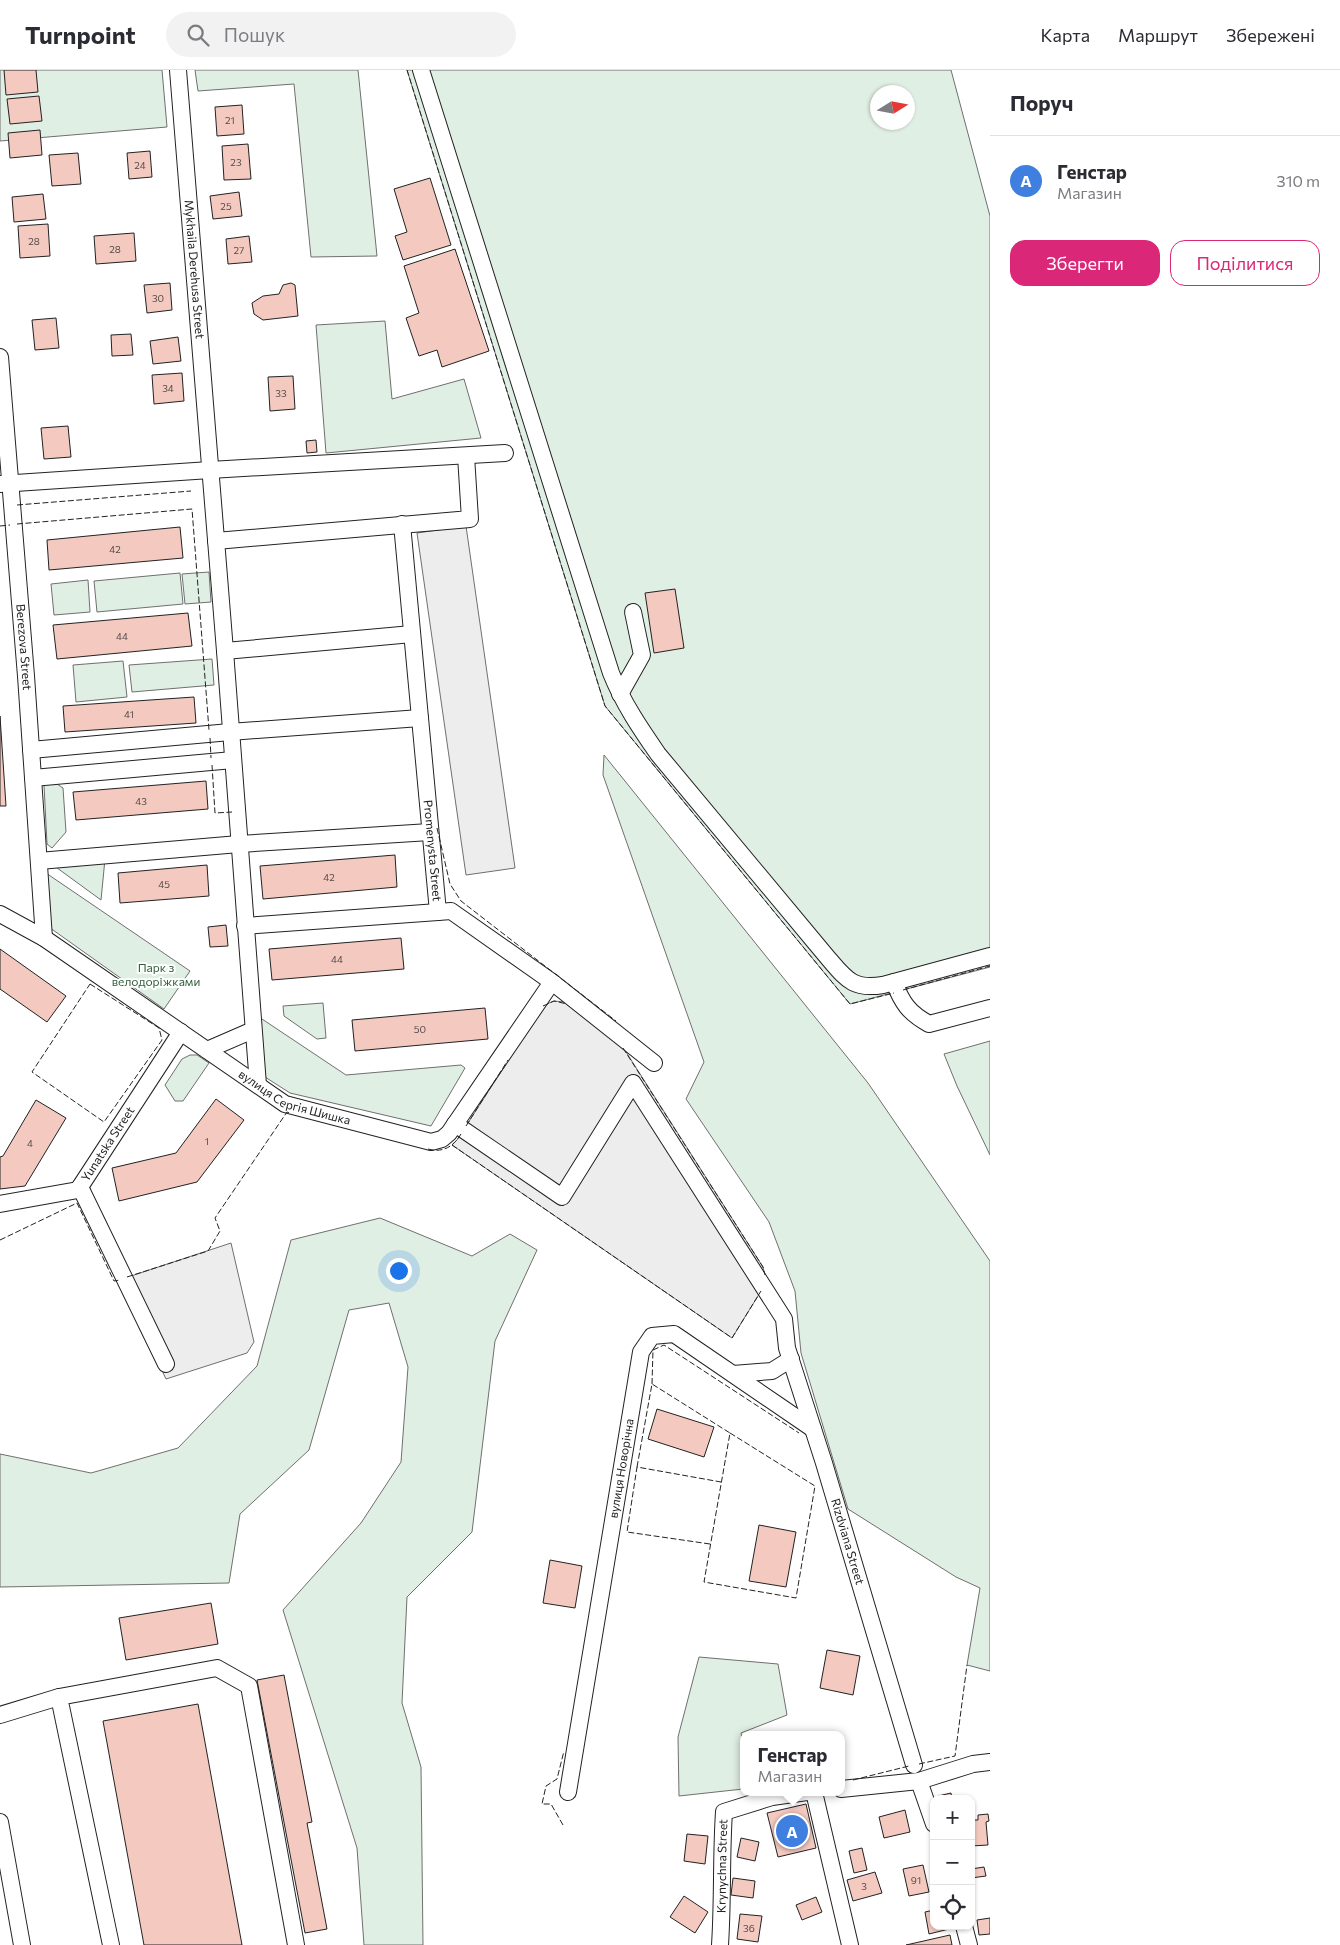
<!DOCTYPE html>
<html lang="uk">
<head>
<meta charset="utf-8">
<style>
	body { margin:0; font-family:Commissioner,sans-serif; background:#f2f2f3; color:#2b2b33 }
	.controls { position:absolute; right:15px; bottom:15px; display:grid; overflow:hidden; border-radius:10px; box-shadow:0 1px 4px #0004 }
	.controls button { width:45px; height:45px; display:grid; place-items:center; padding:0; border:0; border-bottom:1px solid #e1e1e2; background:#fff; color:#2b2b33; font:25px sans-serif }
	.compass { position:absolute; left:870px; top:15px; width:45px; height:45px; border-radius:50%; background:#fff; box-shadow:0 1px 4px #0004; rotate:79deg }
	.you { position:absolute; left:398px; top:1200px; width:18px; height:18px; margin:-12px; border:4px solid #fff; border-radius:50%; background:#1a73e8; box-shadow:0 0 0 8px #1a73e833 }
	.badge { display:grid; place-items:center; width:32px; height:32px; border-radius:50%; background:#db2777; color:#fff; font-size:16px; font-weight:700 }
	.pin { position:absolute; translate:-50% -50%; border:2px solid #fff; box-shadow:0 1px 5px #0006 }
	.popup { position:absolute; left:740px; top:1661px; width:105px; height:65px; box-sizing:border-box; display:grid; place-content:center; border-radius:10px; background:#fff; filter:drop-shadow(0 1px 4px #0005); font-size:16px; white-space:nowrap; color:#7c7c81 }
	.popup b { font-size:19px; color:#2b2b33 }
	.popup::after { content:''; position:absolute; left:50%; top:100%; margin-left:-10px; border:10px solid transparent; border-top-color:#fff }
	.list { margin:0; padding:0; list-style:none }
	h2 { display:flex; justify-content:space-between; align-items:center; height:65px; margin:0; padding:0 20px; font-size:21px }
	h2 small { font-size:16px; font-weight:400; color:#7c7c81 }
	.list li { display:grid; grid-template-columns:32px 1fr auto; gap:15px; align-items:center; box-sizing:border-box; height:90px; padding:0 20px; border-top:1px solid #e1e1e2 }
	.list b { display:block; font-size:19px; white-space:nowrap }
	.list p { margin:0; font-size:16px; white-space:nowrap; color:#7c7c81 }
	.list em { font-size:16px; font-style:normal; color:#7c7c81 }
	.actions { display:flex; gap:10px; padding:15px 20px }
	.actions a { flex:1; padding:11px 0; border:1px solid #db2777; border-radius:15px; text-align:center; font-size:18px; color:#db2777 }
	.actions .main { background:#db2777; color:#fff }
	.icon { flex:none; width:28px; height:28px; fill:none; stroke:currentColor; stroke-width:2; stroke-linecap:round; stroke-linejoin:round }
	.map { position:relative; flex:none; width:990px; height:1875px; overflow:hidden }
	header { display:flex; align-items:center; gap:30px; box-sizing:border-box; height:70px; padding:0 25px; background:#fff; border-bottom:1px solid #e1e1e2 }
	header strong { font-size:24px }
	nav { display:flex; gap:28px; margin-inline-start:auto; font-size:18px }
	.search { width:350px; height:45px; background:#f2f2f3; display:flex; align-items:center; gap:12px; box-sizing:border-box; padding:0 18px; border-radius:28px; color:#7c7c81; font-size:19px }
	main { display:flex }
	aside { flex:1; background:#fff }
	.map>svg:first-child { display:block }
	.green { fill:#e0efe3; stroke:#6f6f6f; fill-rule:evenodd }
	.parking { fill:#ededed; stroke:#6f6f6f }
	.building { fill:#f3c9c0; stroke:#222 }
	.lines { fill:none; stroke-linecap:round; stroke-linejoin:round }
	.minor-casing { stroke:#222; stroke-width:18 }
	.minor { stroke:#fff; stroke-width:16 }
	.fence { stroke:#222; stroke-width:1; stroke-dasharray:6 2.5; stroke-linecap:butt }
	.labels { text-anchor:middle; stroke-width:4; stroke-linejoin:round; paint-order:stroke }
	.number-label { font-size:10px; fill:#564c4a }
	.street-label { font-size:12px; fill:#222; stroke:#fff }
	.park-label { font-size:12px; fill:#2f5e38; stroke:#fff }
</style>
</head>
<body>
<header>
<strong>Turnpoint</strong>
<div class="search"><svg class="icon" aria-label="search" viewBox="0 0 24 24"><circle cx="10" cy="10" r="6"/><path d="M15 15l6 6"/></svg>Пошук</div>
<nav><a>Карта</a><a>Маршрут</a><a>Збережені</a></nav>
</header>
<main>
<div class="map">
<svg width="990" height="1875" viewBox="0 0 990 1875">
	<rect width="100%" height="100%" fill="#fff"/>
	<!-- green -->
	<g class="green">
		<polygon points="0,0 162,0 167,57 0,71"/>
		<polygon points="195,0 358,0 377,186 311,187 294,14 198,21"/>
		<path d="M407,0H951L990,146V897L850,934L605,636ZM878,22H908V52H878Z"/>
		<polygon points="385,251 392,329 464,309 481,368 326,383 316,255"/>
		<polygon points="209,502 211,532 185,534 182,504"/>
		<polygon points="180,503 183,534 97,542 94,511"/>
		<polygon points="88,510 90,542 54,545 51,514"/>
		<polygon points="212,589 214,615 132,622 129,595"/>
		<polygon points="123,591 127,627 76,632 73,595"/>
		<polygon points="604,685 868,1013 990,1191 990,1601 967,1595 980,1518 956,1507 848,1439 801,1283 795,1221 769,1152 686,1029 704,992 603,705"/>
		<polygon points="51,710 63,718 66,762 52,778 47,774 44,715"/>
		<polygon points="105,789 101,830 53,795"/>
		<polygon points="43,801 190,901 164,939 46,855"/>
		<polygon points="323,933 326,968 317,969 284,946 283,936"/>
		<polygon points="259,947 346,1005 461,995 465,998 431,1056 290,1023 265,1007"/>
		<polygon points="990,971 990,1085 957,1016 944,984"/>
		<polygon points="190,985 197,985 209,993 183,1031 175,1031 165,1015 182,989"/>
		<polygon points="380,1148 472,1186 510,1164 537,1180 495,1271 472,1462 407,1527 402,1633 421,1697 423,1875 364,1875 357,1778 283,1540 361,1453 401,1392 408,1297 389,1233 349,1240 309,1380 240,1444 229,1513 0,1517 0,1384 91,1403 178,1378 257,1296 291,1170"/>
		<polygon points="699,1587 778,1594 787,1645 741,1663 743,1675 743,1719 679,1726 678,1667"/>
	</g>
	<!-- parking -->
	<g class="parking">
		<polygon points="466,456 515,798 466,805 417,463"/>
		<polygon points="554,931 565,932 621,974 763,1197 766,1213 732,1268 452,1075 457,1070 544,935"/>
		<polygon points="231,1173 254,1272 247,1283 166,1309 119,1210"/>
	</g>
	<!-- building -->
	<g class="building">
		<polygon points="4,0 36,0 38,22 6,25"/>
		<polygon points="39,26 42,51 10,54 7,29"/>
		<polygon points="242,35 244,64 217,66 215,37"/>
		<polygon points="40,60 42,85 10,88 8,63"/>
		<polygon points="248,74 251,109 224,110 222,76"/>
		<polygon points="150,81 152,107 129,109 127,83"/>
		<polygon points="78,83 81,114 52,116 49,85"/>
		<polygon points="430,108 451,175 403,190 395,166 407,162 394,119"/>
		<polygon points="239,122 242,146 213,149 210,126"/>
		<polygon points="43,124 46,149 14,152 12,127"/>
		<polygon points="48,154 50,186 20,188 18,156"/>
		<polygon points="134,163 136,191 96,194 94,166"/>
		<polygon points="249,166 252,192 228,194 226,169"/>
		<polygon points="455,179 489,281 442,297 437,280 419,286 406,248 419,243 404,196"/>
		<polygon points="170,213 172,240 147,243 144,215"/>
		<polygon points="291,213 295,215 298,246 263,250 254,244 252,233 263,226 279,224 283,215"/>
		<polygon points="56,248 59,278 35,280 32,250"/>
		<polygon points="131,264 133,285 112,286 111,265"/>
		<polygon points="178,267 181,291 153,294 150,271"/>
		<polygon points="182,303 184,331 154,334 152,305"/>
		<polygon points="293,306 295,339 270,341 268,307"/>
		<polygon points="68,356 71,387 44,389 41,358"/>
		<polygon points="316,370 317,382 307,383 306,371"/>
		<polygon points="180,457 183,488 49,500 47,470"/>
		<polygon points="675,519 684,578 654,583 645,523"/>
		<polygon points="188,543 192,576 57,589 53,555"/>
		<polygon points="194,627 196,653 65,662 63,636"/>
		<polygon points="0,646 6,736 0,736"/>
		<polygon points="206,711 208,739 76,750 73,722"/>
		<polygon points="395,785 397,817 263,829 260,796"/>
		<polygon points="207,795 209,826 120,833 118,803"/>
		<polygon points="226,855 228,876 210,877 208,857"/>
		<polygon points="401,868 404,899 272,910 269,879"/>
		<polygon points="0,879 66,926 47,952 0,919"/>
		<polygon points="485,938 488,969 355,981 352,950"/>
		<polygon points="216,1029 244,1050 197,1112 119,1131 112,1098 176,1083"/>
		<polygon points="36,1030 66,1048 25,1116 0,1119 0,1087 3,1086"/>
		<polygon points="657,1339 714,1357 704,1387 648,1369"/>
		<polygon points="759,1455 796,1462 786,1517 749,1511"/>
		<polygon points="550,1490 582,1496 575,1538 543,1533"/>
		<polygon points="211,1533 218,1574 126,1590 119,1548"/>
		<polygon points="827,1580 860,1586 853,1625 820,1618"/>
		<polygon points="284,1605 312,1752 307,1753 327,1859 305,1863 257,1610"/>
		<polygon points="198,1634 242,1875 144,1875 103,1651"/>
		<polygon points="951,1723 952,1729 938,1729 938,1726"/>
		<polygon points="806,1734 816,1778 778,1787 767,1743"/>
		<polygon points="905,1740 910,1762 884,1768 879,1747"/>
		<polygon points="988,1744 989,1751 986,1752 988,1775 971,1776 971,1750 978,1750 978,1745"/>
		<polygon points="687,1764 708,1766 705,1794 684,1791"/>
		<polygon points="741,1768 759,1772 755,1791 737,1787"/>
		<polygon points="862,1778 867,1800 854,1803 849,1781"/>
		<polygon points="923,1795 929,1822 909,1826 903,1799"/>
		<polygon points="984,1797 986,1806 971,1808 971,1799"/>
		<polygon points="875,1802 882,1823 853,1831 847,1810"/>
		<polygon points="733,1808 755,1811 753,1828 731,1825"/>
		<polygon points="684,1826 708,1842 695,1863 670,1847"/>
		<polygon points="816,1827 822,1842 802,1850 796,1835"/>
		<polygon points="934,1840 934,1856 949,1856 949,1859 929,1864 925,1842"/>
		<polygon points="740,1844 762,1846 758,1872 737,1869"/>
		<polygon points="990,1848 990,1864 979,1865 977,1850"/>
		<polygon points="950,1865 952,1875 906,1875"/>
	</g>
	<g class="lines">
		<defs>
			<g id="minor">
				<path id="s1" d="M178,0L225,581L258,1015"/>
				<path d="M421,0L611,603C623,633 640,658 658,684L828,888C846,909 853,920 883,915L990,886"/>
				<path id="s2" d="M0,287L26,606L44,868"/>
				<polyline points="0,414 210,400 505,383"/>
				<path id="s3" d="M402,454L438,842L451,841L552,912L654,993"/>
				<polyline points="216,471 470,449 466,386"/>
				<polyline points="225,581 412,564"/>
				<polyline points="620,624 642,585 633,542"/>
				<polyline points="31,680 230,662 420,648"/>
				<polyline points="33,708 233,690"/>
				<polyline points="39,791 239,774 430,762"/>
				<path id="s4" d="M0,844L44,868L285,1034L431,1072L442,1069L449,1063L552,912"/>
				<polyline points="245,856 438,842"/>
				<path d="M894,912C902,933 909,943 929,954L990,938"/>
				<polyline points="207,980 253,960"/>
				<path id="s5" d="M455,1054L562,1127L633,1013L784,1249L787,1278L824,1393L914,1695"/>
				<polyline points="80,1117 166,1294"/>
				<path id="s6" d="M0,1134L78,1120L181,962"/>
				<polyline points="733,1304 772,1301 791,1289"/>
				<polyline points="0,1645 59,1627"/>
				<polyline points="919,1711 934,1754"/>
				<polyline points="841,1719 919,1711 973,1694 990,1692"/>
				<path id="s7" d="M568,1722L641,1282L652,1266L674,1264L813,1359"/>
				<polyline points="814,1722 850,1875"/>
				<polyline points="0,1752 22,1875"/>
				<polyline points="964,1856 969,1875"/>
				<polyline points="111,1875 59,1627 217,1598 249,1616 296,1875"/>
				<path id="s8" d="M720,1875C723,1830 721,1786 724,1742L772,1727L807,1722"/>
			</g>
		</defs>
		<!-- minor casing -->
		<use href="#minor" class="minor-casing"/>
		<!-- minor -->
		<use href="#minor" class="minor"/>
		<!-- fence -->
		<g class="fence">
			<polyline points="407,0 605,636 850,934 894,923"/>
			<polyline points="17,435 191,421"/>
			<polyline points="17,454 192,439 209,660"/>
			<polyline points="0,456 10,455"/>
			<polyline points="210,668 211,688"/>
			<polyline points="212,695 215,743 232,742"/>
			<polyline points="437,758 450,814 461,831 616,951"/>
			<polygon points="90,914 159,958 162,970 104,1052 32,1002"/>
			<polyline points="903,920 990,896"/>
			<polyline points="543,936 554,931 567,934"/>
			<polyline points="623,978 763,1197 765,1205"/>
			<polyline points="466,1056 508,990"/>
			<polyline points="452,1075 732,1268 761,1221"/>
			<path d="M428,1079C443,1083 453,1077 461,1064"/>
			<polyline points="0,1170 77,1133 114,1211 120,1210"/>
			<polyline points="127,1207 208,1181 220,1161 215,1148 287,1042 290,1043"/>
			<polyline points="652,1314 653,1280 664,1275 799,1363"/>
			<polygon points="730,1363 815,1416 796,1528 704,1512"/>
			<polyline points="637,1397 652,1314 730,1363"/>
			<polyline points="710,1474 627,1462 637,1397 721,1412"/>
			<polyline points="919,1694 955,1686 967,1595"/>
			<polyline points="853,1710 909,1696"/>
			<polyline points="563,1755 551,1734 542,1734 546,1716 557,1709 564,1681"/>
		</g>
	</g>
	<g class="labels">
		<!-- number labels -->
		<g class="number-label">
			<text x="230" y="54">21</text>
			<text x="236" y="96">23</text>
			<text x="140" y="99">24</text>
			<text x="226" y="140">25</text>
			<text x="34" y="175">28</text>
			<text x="115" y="183">28</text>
			<text x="239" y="184">27</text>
			<text x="158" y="232">30</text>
			<text x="168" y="322">34</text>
			<text x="281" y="327">33</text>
			<text x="115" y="483">42</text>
			<text x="122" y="570">44</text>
			<text x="129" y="648">41</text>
			<text x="141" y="735">43</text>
			<text x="329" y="811">42</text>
			<text x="164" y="818">45</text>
			<text x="337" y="893">44</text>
			<text x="420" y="963">50</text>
			<text x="207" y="1075">1</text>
			<text x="30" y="1077">4</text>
			<text x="916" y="1814">91</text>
			<text x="864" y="1820">3</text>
			<text x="749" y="1862">36</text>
		</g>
		<!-- street labels -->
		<g class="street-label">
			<text dy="4" stroke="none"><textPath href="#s1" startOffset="200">Mykhaila Derehusa Street</textPath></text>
			<text dy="4" stroke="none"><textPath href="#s2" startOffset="291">Berezova Street</textPath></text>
			<text dy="4" stroke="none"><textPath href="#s3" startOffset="328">Promenysta Street</textPath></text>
			<text dy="4" stroke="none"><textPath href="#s4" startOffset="349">вулиця Сергія Шишка</textPath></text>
			<text dy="4" stroke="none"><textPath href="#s6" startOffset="134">Yunatska Street</textPath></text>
			<text dy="4" stroke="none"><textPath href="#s7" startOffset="328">вулиця Новорічна</textPath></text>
			<text dy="4" stroke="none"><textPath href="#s5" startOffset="776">Rizdviana Street</textPath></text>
			<text dy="4" stroke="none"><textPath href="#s8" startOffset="79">Krynychna Street</textPath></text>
		</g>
		<!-- park labels -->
		<g class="park-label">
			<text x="156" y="902">Парк з<tspan x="156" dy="14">велодоріжками</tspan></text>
		</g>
	</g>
</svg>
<div class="controls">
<button>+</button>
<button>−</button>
<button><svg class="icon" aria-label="locate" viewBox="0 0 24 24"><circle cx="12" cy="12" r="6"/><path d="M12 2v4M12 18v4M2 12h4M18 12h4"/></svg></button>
</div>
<svg class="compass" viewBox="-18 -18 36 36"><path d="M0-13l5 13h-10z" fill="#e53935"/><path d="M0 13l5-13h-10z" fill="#7c7c81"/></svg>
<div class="you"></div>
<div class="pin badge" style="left:792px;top:1761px;background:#3f7fe0">A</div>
<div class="popup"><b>Генстар</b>Магазин</div>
</div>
<aside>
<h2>Поруч<small></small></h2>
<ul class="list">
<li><span class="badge" style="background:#3f7fe0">A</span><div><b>Генстар</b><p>Магазин</p></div><em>310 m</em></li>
</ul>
<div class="actions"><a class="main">Зберегти</a><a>Поділитися</a></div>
</aside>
</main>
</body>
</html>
